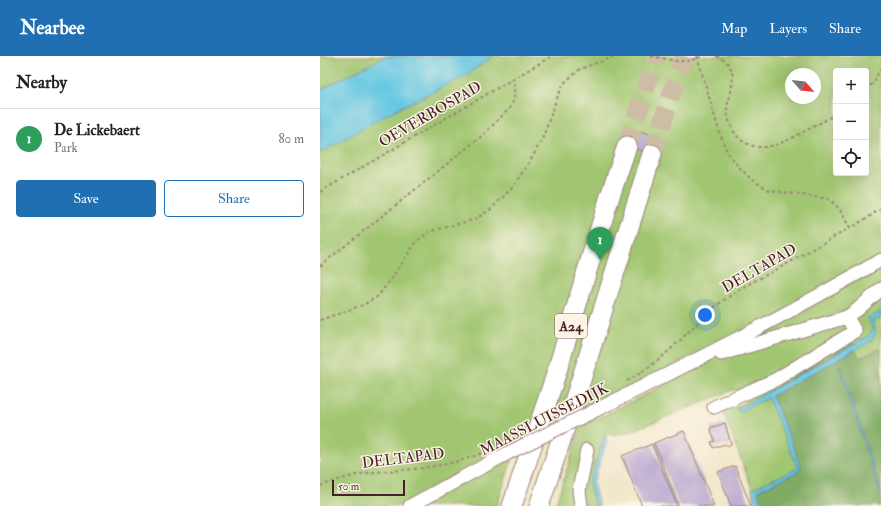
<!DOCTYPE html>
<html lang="en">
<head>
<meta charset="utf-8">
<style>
	body { margin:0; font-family:"IM FELL Double Pica",serif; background:#f6f6f6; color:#222 }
	.controls { position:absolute; right:12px; top:12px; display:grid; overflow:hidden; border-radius:4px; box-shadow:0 4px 16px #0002 }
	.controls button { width:36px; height:36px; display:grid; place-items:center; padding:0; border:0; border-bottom:1px solid #e0e0e0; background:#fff; color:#222; font:20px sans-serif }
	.compass { position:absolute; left:465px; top:12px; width:36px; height:36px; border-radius:50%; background:#fff; box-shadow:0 4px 16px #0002; rotate:118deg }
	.scale { position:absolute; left:12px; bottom:10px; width:73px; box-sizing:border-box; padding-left:4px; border:2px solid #4a1f2b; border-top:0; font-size:11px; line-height:14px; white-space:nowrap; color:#4a1f2b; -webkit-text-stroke:3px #fcf5e5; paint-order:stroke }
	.you { position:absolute; left:385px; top:259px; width:14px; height:14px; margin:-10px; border:3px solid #fff; border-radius:50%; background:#1a73e8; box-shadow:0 0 0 6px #1a73e833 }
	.badge { display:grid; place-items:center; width:26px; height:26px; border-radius:50%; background:#1f6fb2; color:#fff; font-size:13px; font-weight:700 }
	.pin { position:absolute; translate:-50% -33px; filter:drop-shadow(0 1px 2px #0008) }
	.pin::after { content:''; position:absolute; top:21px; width:14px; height:12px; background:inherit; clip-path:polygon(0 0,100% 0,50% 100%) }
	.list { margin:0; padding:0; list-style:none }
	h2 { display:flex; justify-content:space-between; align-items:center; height:52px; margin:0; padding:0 16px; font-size:17px }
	h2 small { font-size:13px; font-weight:400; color:#767676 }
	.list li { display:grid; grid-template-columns:26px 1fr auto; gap:12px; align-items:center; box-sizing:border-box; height:60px; padding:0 16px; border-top:1px solid #e0e0e0 }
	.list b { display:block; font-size:15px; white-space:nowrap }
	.list p { margin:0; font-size:13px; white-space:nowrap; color:#767676 }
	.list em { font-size:13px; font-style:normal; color:#767676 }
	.actions { display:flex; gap:8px; padding:12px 16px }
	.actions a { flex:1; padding:9px 0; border:1px solid #1f6fb2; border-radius:4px; text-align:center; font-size:14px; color:#1f6fb2 }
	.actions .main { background:#1f6fb2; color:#fff }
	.icon { flex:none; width:22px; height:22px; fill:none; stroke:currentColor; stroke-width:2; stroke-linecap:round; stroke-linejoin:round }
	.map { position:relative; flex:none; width:561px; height:450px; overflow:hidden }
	header { display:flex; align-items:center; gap:24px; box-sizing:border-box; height:56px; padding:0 20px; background:#1f6fb2; color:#fff }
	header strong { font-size:19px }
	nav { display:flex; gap:22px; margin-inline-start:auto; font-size:14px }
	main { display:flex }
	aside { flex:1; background:#fff }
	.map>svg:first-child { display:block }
	.green { fill:#a1c671; stroke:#76724e; fill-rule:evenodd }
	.forest { fill:#80ab63; stroke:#656547 }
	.water { fill:#65c7e3; stroke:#587387 }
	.building { fill:#ae9dce }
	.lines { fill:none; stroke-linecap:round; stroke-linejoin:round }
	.highway-tunnel { stroke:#cdbda5; stroke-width:19; stroke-dasharray:19 10; stroke-linecap:butt }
	.minor-casing { stroke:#9c8278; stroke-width:15 }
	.highway-casing { stroke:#9c8278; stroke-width:21 }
	.path { stroke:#9c8278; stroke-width:2; stroke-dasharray:3 3; stroke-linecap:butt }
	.minor { stroke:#fff; stroke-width:13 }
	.highway { stroke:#fff; stroke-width:19 }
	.minor-bridge-casing { stroke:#9c8278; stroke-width:15; stroke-linecap:butt }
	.path-bridge { stroke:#9c8278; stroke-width:2; stroke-dasharray:3 3; stroke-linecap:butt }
	.minor-bridge { stroke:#fff; stroke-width:13 }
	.labels { text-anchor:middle; stroke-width:3; stroke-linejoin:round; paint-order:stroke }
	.shield { fill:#fcf5e5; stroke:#7f5f63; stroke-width:1 }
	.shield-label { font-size:14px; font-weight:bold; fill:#4a1f2b }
	.street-label { font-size:15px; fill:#4a1f2b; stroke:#fcf5e5 }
</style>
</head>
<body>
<header>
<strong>Nearbee</strong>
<nav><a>Map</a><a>Layers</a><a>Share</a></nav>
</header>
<main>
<aside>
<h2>Nearby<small></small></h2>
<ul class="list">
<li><span class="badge" style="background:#2e9e5b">1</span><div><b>De Lickebaert</b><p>Park</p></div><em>80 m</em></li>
</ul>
<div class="actions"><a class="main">Save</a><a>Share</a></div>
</aside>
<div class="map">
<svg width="561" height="450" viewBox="0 0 561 450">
	<rect width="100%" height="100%" fill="#fcf5e5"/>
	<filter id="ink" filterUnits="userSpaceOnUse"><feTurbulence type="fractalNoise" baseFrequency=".025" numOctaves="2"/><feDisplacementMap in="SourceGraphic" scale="8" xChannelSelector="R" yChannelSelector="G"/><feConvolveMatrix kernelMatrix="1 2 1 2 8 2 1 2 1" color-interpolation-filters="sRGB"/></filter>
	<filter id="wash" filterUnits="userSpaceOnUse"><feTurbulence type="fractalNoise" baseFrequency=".012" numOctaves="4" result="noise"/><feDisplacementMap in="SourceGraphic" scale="16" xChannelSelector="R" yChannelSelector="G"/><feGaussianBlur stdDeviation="0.9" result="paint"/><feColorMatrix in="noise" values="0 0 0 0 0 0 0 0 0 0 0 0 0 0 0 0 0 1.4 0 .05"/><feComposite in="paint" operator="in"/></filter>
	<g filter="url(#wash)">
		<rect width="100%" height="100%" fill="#eee4c4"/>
		<!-- green -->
		<g class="green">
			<path d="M0,0H561V437L461,450L452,424L432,433L403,356L425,346L415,333L307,377L285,379L269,426L275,450H235L261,370L273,365L393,304L385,293L284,344L283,342L150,410L78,450H0ZM516,15H546V117H516ZM471,18H495V42H471Z"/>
			<polygon points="192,403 177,450 98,450 177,408 181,409"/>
		</g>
		<!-- forest -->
		<g class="forest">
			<polygon points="532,285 533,289 446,337"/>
			<polygon points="561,293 561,450 443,450 437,435 475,417 480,414 481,412 473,390 452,340 453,339 535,294 539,302"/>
		</g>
		<!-- water -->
		<g class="water">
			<polygon points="66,0 174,0 143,21 69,57 0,97 0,34"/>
			<polygon points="561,256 561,261 553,265 556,277 551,285 453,339 452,340 473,390 481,412 480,414 475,417 437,435 443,450 437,450 432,434 432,433 478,412 448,342 428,351 421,356 418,355 417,353 547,281 551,277 553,273 548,262"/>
			<polygon points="520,310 521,311 561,435 561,440 519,311"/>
			<polygon points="285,379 287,384 273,427 279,450 275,450 269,426"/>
		</g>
		<g id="blocks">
			<!-- building -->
			<g class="building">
				<polygon points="305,70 344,83 339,100 300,88"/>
				<polygon points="405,367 411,388 408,390 405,388 393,392 391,386 395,385 390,372"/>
				<polygon points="364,375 394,450 359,450 334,387"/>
				<polygon points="332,388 357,450 322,450 302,400"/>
				<polygon points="415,410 431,450 411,450 398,416"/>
			</g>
		</g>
	</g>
	<g filter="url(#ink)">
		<use href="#blocks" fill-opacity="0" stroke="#9c8278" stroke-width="1"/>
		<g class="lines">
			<!-- highway-tunnel -->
			<g class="highway-tunnel">
				<polyline points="307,90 336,0"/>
				<polyline points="332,98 364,0"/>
			</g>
			<defs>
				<g id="minor">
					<polyline points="401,298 527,261 537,254 561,233"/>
					<polyline points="394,351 455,324 535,275 527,261"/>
					<path d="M272,356C369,308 467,259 561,204"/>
					<polyline points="90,450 188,397"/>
					<polyline points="261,450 259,434 267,394"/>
				</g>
				<g id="highway">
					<polyline points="192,450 237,315 269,208 290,140 307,90"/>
					<polyline points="219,450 260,327 332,98"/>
				</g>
			</defs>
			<!-- minor casing -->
			<use href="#minor" class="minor-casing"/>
			<!-- highway casing -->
			<use href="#highway" class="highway-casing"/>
			<!-- path -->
			<g class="path">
				<polyline points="331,0 356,5 368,5 384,0"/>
				<polyline points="377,0 399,75 407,96 418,110 432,124 449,134 508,143 516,149 520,154 530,172"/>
				<path d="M396,0C416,8 414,21 410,40C409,44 407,48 407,52C406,59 412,74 417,80C438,102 465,86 487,74C496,69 506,64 516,58"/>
				<polyline points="546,34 554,26 561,11"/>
				<polyline points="0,136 232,0"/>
				<path d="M0,210L163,79L190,52C196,40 195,36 193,23"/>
				<polyline points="0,264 43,249 57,241 69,226 97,185 109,176 155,163 170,154 193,131 213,100 223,81 237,42 244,27 260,13 296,0"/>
				<path d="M307,325C324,315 340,304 354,290C367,278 378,265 392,253C402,245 414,237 425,230L465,209L542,165L561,153"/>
				<path d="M0,430C14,425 27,421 41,418C62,414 82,415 103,412C123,409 143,405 162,397"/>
			</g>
			<!-- minor -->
			<use href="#minor" class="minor"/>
			<!-- highway -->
			<use href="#highway" class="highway"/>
			<defs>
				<polyline id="minor-bridge" points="188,397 272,356"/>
			</defs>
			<!-- minor-bridge casing -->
			<use href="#minor-bridge" class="minor-bridge-casing"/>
			<!-- path-bridge -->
			<polyline class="path-bridge" points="267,345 277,341"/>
			<!-- minor-bridge -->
			<use href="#minor-bridge" class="minor-bridge"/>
		</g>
	</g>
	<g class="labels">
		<!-- shield labels -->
		<rect class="shield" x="235" y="258" width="32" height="24" rx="3"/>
		<g class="shield-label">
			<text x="251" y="275">A24</text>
		</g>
		<!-- street labels -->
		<g class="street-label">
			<text transform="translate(110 58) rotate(-30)" y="5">OEVERBOSPAD</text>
			<text transform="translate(439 212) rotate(-30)" y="5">DELTAPAD</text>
			<text transform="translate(224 363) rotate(-27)" y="5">MAASSLUISSEDIJK</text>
			<text transform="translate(83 402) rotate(-7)" y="5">DELTAPAD</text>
		</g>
	</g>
</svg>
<div class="controls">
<button>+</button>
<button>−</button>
<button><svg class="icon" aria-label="locate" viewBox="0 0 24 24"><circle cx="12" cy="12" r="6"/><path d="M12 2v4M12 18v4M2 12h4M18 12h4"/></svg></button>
</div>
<svg class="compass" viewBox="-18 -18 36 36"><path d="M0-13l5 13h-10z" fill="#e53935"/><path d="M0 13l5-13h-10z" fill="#767676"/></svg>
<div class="scale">50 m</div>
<div class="you"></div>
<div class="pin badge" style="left:280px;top:204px;background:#2e9e5b">1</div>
</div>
</main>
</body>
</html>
